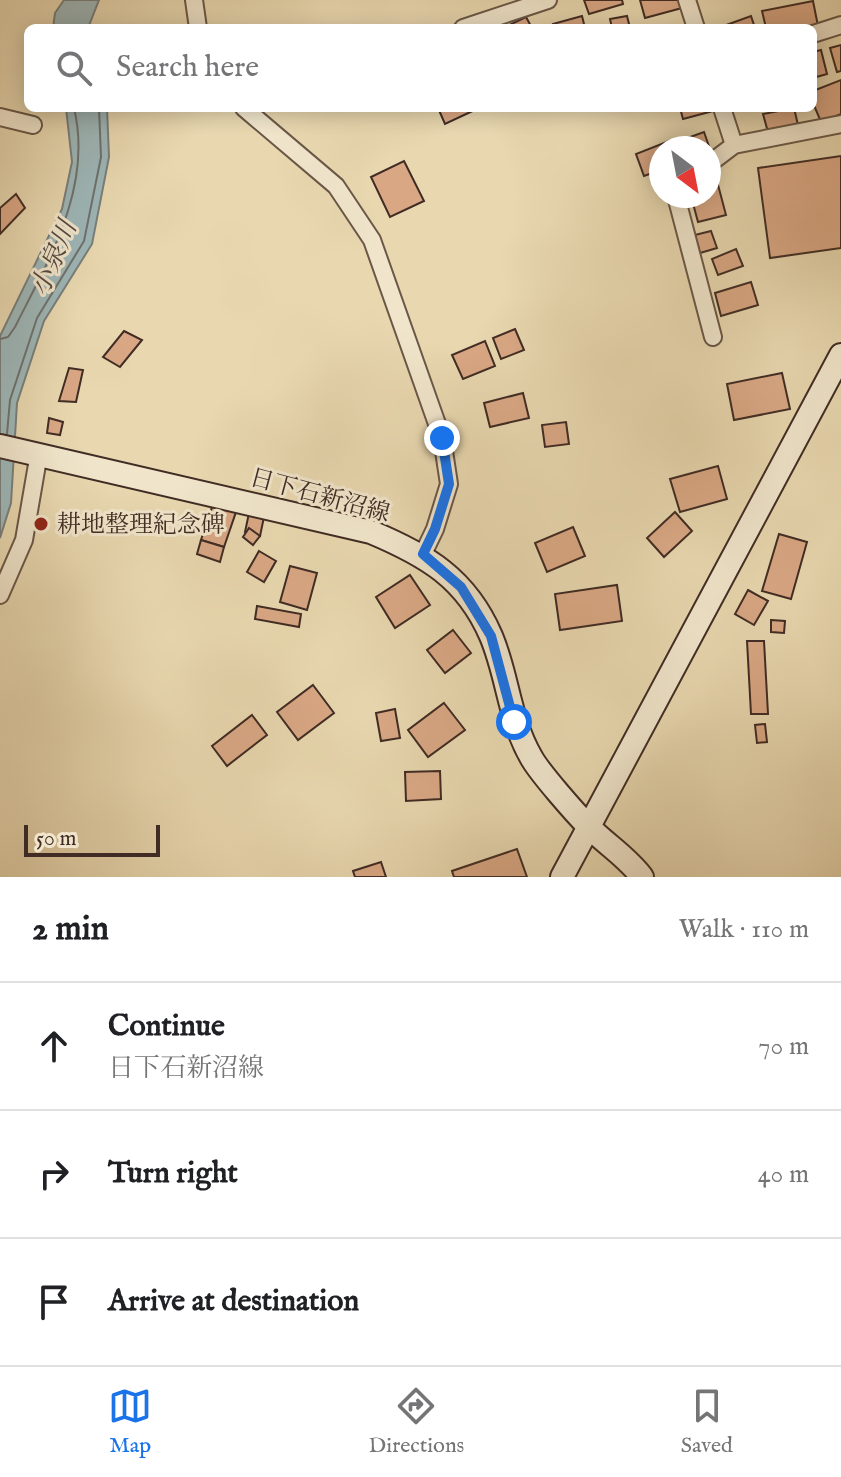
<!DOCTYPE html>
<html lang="en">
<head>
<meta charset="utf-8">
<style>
	body { margin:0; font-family:"IM FELL English","Noto Serif JP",serif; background:#f2f2f2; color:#202124 }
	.compass { position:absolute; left:649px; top:136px; width:72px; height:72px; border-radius:50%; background:#fff; box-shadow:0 4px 20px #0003; rotate:148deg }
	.scale { position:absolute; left:24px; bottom:20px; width:136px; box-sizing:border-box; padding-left:8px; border:4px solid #402c24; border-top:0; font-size:22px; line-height:28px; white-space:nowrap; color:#402c24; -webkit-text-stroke:6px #f0e5cb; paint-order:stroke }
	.stop { position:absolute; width:24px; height:24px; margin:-18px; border:6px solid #1a73e8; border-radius:50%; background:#fff }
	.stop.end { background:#1a73e8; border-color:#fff; box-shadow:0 2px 8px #0008 }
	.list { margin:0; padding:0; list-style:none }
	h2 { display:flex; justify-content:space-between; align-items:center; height:104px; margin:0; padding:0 32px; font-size:34px }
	h2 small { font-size:26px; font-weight:400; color:#757577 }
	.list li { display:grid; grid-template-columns:52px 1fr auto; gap:24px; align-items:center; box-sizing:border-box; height:128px; padding:0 32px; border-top:2px solid #e0e0e0 }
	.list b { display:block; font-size:30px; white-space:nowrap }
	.list p { margin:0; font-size:26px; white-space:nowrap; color:#757577 }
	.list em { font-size:26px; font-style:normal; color:#757577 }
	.icon { flex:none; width:44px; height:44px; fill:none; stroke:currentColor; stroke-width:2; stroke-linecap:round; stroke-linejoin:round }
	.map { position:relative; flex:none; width:841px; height:877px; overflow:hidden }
	.search { position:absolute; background:#fff; box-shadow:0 4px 20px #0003; left:24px; right:24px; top:24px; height:88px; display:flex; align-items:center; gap:20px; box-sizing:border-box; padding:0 28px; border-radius:12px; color:#757577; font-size:30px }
	.sheet { height:488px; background:#fff }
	nav { display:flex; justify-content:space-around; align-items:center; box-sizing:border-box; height:112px; border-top:2px solid #e0e0e0; background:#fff; font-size:22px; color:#757577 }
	nav a { display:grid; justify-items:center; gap:4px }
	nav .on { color:#1a73e8 }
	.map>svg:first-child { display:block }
	.water { fill:#9db6b7; stroke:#787f7c; stroke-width:2 }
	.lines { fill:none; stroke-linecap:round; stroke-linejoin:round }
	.shore { stroke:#6e716e; stroke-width:2 }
	.building { fill:#d9a784; stroke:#402c24; stroke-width:2 }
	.street-casing { stroke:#6a5747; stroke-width:20 }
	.secondary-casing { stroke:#402c24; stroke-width:26 }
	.street { stroke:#f0e5cb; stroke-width:16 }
	.secondary { stroke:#f0e5cb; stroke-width:22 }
	.route { stroke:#1a73e8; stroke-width:10 }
	.poi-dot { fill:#8f2418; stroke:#f0e5cb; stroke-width:3 }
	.labels { text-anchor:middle; stroke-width:6; stroke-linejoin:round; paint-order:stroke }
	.street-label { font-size:24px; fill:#402c24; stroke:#f0e5cb }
	.poi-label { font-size:24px; fill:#402c24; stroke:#f0e5cb; text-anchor:start }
	.water-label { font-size:26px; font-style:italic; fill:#534841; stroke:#f0e5cb }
</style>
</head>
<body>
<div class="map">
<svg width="841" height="877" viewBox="0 0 841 877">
	<rect width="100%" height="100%" fill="#e8d7af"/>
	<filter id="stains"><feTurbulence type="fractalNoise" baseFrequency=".0025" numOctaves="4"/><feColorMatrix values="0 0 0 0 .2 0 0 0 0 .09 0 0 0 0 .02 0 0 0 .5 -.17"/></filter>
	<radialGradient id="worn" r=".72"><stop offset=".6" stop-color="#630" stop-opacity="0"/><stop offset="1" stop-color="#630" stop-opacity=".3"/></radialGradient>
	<!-- water -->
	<g class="water">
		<polygon points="64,0 99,0 88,28 53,28 55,13"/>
		<polygon points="66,108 107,108 109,157 92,244 44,321 17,403 11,503 0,538 0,336 62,209 72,162"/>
	</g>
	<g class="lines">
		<!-- shore -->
		<g class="shore">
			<path d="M0,339L8,337L15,327C49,259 93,187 74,108"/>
			<polyline points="7,434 10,400 37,318 84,241 101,157 99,108"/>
		</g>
	</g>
	<!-- building -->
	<g class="building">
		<polygon points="584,0 622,0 623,4 589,14"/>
		<polygon points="640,0 680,0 682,8 645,18"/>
		<polygon points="813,1 819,31 813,28 766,28 762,11"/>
		<polygon points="582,16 585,28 554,28 553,24"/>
		<polygon points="627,16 630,28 612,28 610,19"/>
		<polygon points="751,16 755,28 718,28"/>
		<polygon points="526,17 532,28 503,28"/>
		<polygon points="841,45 841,71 837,72 830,48"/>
		<polygon points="821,50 827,74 813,78 813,52"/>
		<polygon points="841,80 841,114 821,122 813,103 813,91"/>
		<polygon points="438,108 479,108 445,124"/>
		<polygon points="680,108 712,108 713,111 683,119"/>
		<polygon points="794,108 798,125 768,132 763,114"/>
		<polygon points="704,132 711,152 709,148 684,148 682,140"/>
		<polygon points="669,141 672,148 661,148 661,170 644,176 636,154"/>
		<polygon points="841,156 841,248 770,258 758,168"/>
		<polygon points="404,161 424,201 390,217 371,177"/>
		<polygon points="717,181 726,215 698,222 691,196 709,196 709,183"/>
		<polygon points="16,194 25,208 0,234 0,208"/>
		<polygon points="711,231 717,248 700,253 695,235"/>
		<polygon points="736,249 743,266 718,275 712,259"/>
		<polygon points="751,282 758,305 721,316 715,293"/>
		<polygon points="515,329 524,350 501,359 493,338"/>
		<polygon points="124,331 142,340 120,367 103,357"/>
		<polygon points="485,341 495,366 463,379 452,355"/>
		<polygon points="69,368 83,370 76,402 59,401"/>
		<polygon points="782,373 790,409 734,420 727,384"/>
		<polygon points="523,393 529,418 490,427 484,403"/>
		<polygon points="49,418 63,422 60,435 47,433"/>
		<polygon points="566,422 569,444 545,447 542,425"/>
		<polygon points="718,466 727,499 680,512 670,479"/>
		<polygon points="214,501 237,509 224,547 201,540"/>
		<polygon points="675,512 692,531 664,557 647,538"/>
		<polygon points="249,513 264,517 260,536 245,532"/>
		<polygon points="573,527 585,556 547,572 535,543"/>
		<polygon points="249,528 260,536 253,545 243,537"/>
		<polygon points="779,534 807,542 791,599 762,591"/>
		<polygon points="201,540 224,547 220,562 197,554"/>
		<polygon points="259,551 276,561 264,582 247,572"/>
		<polygon points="290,566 317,573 307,610 280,602"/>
		<polygon points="410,575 430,605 395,628 376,597"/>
		<polygon points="617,585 622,621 560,630 555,594"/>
		<polygon points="748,590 768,601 754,625 735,614"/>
		<polygon points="257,606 301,614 299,627 255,619"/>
		<polygon points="771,620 785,621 784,633 771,632"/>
		<polygon points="453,630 471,653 445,673 427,650"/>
		<polygon points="747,641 764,641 768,714 751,714"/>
		<polygon points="313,685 334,713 298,740 277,712"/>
		<polygon points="444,703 465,730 428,757 408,730"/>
		<polygon points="395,709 400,738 381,741 376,713"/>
		<polygon points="252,715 267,735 227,766 212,746"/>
		<polygon points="765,724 767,742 757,743 755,725"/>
		<polygon points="440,771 441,799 406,801 405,772"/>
		<polygon points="517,849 527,877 454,877 452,871"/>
		<polygon points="381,862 386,877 355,877 353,871"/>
	</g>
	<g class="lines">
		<defs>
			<g id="street">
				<polyline points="194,0 198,28"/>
				<polyline points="687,0 696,28"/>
				<polyline points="463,28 548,0"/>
				<polyline points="813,34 841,25"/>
				<polyline points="244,108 336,186 372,240 442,438 449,484 435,529 423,554"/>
				<polyline points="722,108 734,145"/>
				<polyline points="0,117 33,125"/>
				<polyline points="709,164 734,145 841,124"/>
				<polyline points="676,196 713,337"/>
				<polyline points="0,595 24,540 39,453"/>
			</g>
			<g id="secondary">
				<path d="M0,446L371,532C426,555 466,578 491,636C508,676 509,719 531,757C539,772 576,814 589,827C607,845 627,857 642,877"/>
				<polyline points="562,877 841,355"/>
			</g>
		</defs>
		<!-- street casing -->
		<use href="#street" class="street-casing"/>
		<!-- secondary casing -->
		<use href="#secondary" class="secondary-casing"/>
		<!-- street -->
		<use href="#street" class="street"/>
		<!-- secondary -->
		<use href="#secondary" class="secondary"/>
	</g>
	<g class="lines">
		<!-- route -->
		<polyline class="route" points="442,438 449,484 435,529 423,554 461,587 491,636 514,722"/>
	</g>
	<!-- markers -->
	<circle class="poi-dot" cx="41" cy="524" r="8"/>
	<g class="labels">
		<!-- street labels -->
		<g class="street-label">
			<text transform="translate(320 495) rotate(15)" y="8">日下石新沼線</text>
		</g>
		<!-- poi labels -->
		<g class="poi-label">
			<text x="57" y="532">耕地整理紀念碑</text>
		</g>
		<!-- water labels -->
		<g class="water-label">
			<text transform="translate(53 258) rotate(-67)" y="9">小泉川</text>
		</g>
	</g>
	<rect width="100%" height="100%" filter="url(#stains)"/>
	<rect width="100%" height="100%" fill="url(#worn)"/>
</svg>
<svg class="compass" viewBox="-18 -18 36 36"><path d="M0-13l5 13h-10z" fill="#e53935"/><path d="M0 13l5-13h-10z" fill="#757577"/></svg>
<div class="scale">50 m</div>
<div class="stop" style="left:514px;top:722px"></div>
<div class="stop end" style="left:442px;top:438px"></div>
<div class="search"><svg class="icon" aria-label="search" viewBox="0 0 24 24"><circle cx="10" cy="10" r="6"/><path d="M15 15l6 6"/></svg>Search here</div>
</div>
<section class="sheet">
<h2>2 min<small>Walk · 110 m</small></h2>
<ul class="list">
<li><svg class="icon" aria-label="ahead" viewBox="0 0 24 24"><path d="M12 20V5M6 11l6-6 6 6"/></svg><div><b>Continue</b><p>日下石新沼線</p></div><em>70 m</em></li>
<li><svg class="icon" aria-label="right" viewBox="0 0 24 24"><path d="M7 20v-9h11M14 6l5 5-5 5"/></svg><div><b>Turn right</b></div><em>40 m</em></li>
<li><svg class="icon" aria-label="arrive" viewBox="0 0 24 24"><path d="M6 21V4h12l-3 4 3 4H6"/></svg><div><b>Arrive at destination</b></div></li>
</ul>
</section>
<nav>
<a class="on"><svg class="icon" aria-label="map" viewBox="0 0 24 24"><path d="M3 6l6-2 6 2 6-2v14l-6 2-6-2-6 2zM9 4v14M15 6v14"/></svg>Map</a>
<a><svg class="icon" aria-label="directions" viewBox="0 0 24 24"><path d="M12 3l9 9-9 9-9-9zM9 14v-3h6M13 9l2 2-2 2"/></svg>Directions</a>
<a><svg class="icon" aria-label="saved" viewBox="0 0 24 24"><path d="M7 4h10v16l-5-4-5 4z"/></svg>Saved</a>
</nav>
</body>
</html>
